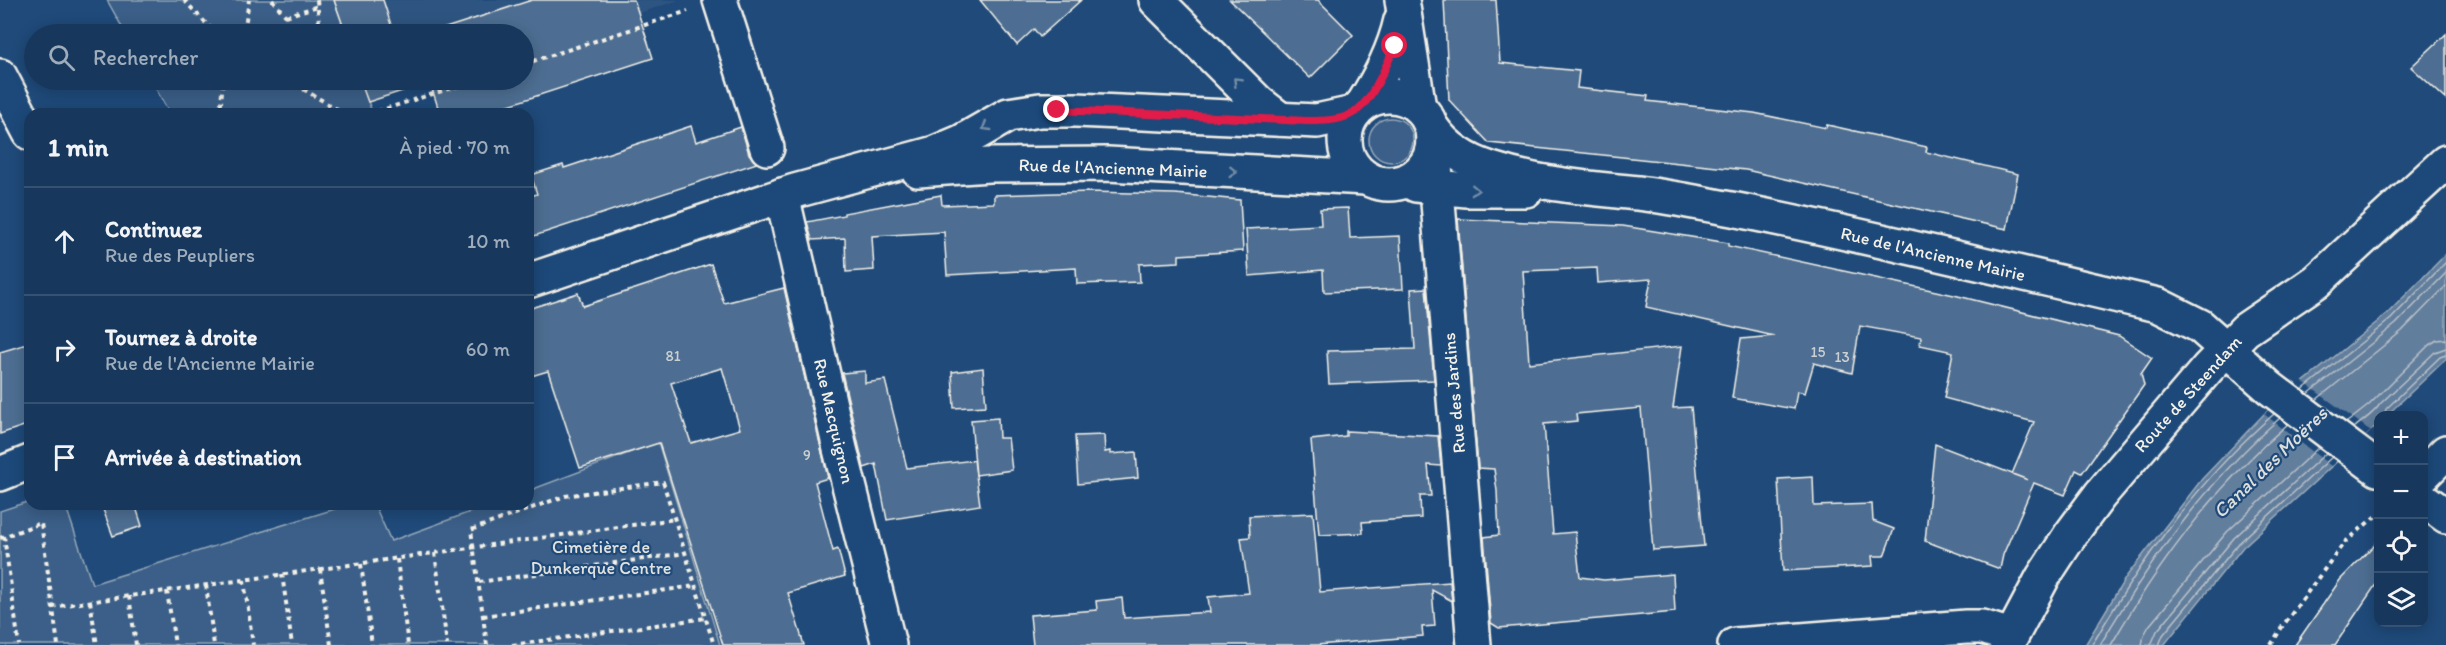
<!DOCTYPE html>
<html lang="fr">
<head>
<meta charset="utf-8">
<style>
	body { margin:0; font-family:Itim,sans-serif; background:#203f62; color:#f1f3f6 }
	.controls { position:absolute; right:18px; bottom:18px; display:grid; overflow:hidden; border-radius:12px; box-shadow:0 3px 15px #0003 }
	.controls button { width:54px; height:54px; display:grid; place-items:center; padding:0; border:0; border-bottom:2px solid #365272; background:#17385c; color:#f1f3f6; font:30px sans-serif }
	.stop { position:absolute; width:18px; height:18px; margin:-14px; border:4px solid #e11d48; border-radius:50%; background:#fff }
	.stop.end { background:#e11d48; border-color:#fff; box-shadow:0 2px 6px #0008 }
	.list { margin:0; padding:0; list-style:none }
	h2 { display:flex; justify-content:space-between; align-items:center; height:78px; margin:0; padding:0 24px; font-size:26px }
	h2 small { font-size:20px; font-weight:400; color:#9eacbb }
	.list li { display:grid; grid-template-columns:39px 1fr auto; gap:18px; align-items:center; box-sizing:border-box; height:108px; padding:0 24px; border-top:2px solid #365272 }
	.list b { display:block; font-size:22px; white-space:nowrap }
	.list p { margin:0; font-size:20px; white-space:nowrap; color:#9eacbb }
	.list em { font-size:20px; font-style:normal; color:#9eacbb }
	.icon { flex:none; width:33px; height:33px; fill:none; stroke:currentColor; stroke-width:2; stroke-linecap:round; stroke-linejoin:round }
	.map { position:relative; flex:none; width:2446px; height:645px; overflow:hidden }
	.search { position:absolute; background:#17385c; box-shadow:0 3px 15px #0003; left:24px; top:24px; width:510px; height:66px; display:flex; align-items:center; gap:15px; box-sizing:border-box; padding:0 21px; border-radius:33px; color:#9eacbb; font-size:22px }
	.panel { position:absolute; background:#17385c; box-shadow:0 3px 15px #0003; left:24px; top:108px; width:510px; height:402px; border-radius:18px }
	.map>svg:first-child { display:block }
	.built { fill:#2d5581 }
	.green { fill:#3a5f88; stroke:#97a8b8; stroke-width:1.5 }
	.water { fill:#627e9d; stroke:#9cacbb; stroke-width:1.5 }
	.pier { fill:#1f4a7a }
	.lines { fill:none; stroke-linecap:round; stroke-linejoin:round }
	.shore { stroke:#bac3ca; stroke-width:1.5 }
	.building { fill:#4d6e92; stroke:#f4f1e8; stroke-width:1.5; fill-rule:evenodd }
	.minor-casing { stroke:#f4f1e8; stroke-width:38 }
	.tertiary-casing { stroke:#f4f1e8; stroke-width:38 }
	.path { stroke:#f4f1e8; stroke-width:4; stroke-dasharray:4.5 4.5; stroke-linecap:butt }
	.minor { stroke:#1f4a7a; stroke-width:33 }
	.tertiary { stroke:#1f4a7a; stroke-width:33 }
	.oneway { stroke:#748da6 }
	.route { stroke:#e11d48; stroke-width:8 }
	.labels { text-anchor:middle; stroke-width:4.5; stroke-linejoin:round; paint-order:stroke }
	.number-label { font-size:15px; fill:#cad0d2 }
	.street-label { font-size:18px; fill:#f4f1e8; stroke:#1f4a7a }
	.park-label { font-size:18px; fill:#e1e2de; stroke:#1f4a7a }
	.water-label { font-size:20px; font-style:italic; fill:#dee0dd; stroke:#1f4a7a }
</style>
</head>
<body>
<div class="map">
<svg width="2446" height="645" viewBox="0 0 2446 645">
	<rect width="100%" height="100%" fill="#1f4a7a"/>
	<filter id="ink" filterUnits="userSpaceOnUse"><feTurbulence type="fractalNoise" baseFrequency=".0167" numOctaves="2"/><feDisplacementMap in="SourceGraphic" scale="12" xChannelSelector="R" yChannelSelector="G"/><feConvolveMatrix kernelMatrix="1 2 1 2 8 2 1 2 1" color-interpolation-filters="sRGB"/></filter>
	<g filter="url(#ink)">
		<!-- built -->
		<polygon class="built" points="334,0 679,0 524,51 524,34 346,34"/>
		<!-- green -->
		<g class="green">
			<polygon points="107,0 334,0 346,34 126,34"/>
			<polygon points="151,80 360,80 371,109 355,114 170,114"/>
			<circle cx="1391" cy="140" r="22"/>
			<polygon points="658,442 720,645 0,645 0,511 30,501 30,504 65,504 92,584 351,504 374,504 391,541 492,504 528,504 528,491"/>
		</g>
		<!-- water -->
		<polygon class="water" points="2446,254 2446,359 2387,415 2378,416 2378,424 2243,547 2164,645 2085,645 2126,577 2202,479 2264,414 2387,314"/>
		<!-- pier -->
		<polygon class="pier" points="2302,381 2371,431 2331,466 2264,414"/>
		<g class="lines">
			<!-- shore -->
			<g class="shore">
				<polyline points="2302,390 2391,319 2446,262"/>
				<polyline points="2308,394 2396,324 2446,273"/>
				<polyline points="2316,400 2402,331 2446,286"/>
				<polyline points="2384,416 2386,409 2440,357 2446,355"/>
				<polyline points="2346,423 2369,405 2429,345 2437,340 2446,339"/>
				<path d="M2354,428C2363,420 2374,414 2380,404L2435,352L2446,348"/>
				<path d="M2092,645C2140,562 2201,477 2274,414"/>
				<path d="M2100,645C2149,562 2207,481 2280,418"/>
				<path d="M2111,645C2158,564 2216,485 2288,424"/>
				<polyline points="2142,645 2144,635 2149,626 2227,532 2319,447"/>
				<polyline points="2151,645 2157,631 2234,538 2326,453"/>
				<polyline points="2159,645 2163,635 2239,543 2332,457"/>
			</g>
		</g>
		<!-- building -->
		<g class="building">
			<polygon points="334,0 383,0 394,34 346,34"/>
			<polygon points="532,0 634,0 653,58 481,114 440,114 430,82 368,102 360,80 524,80 524,34 427,34"/>
			<polygon points="980,0 1081,0 1040,37 1034,29 1017,45"/>
			<polygon points="1230,0 1318,0 1353,35 1310,78"/>
			<polygon points="1444,0 1496,0 1500,63 1579,71 1577,88 1648,96 1647,101 1754,113 1826,128 1827,125 1927,147 1926,152 2018,174 2007,229 1746,170 1489,143 1449,100"/>
			<polygon points="2446,34 2446,99 2411,67"/>
			<polygon points="691,126 696,142 741,127 749,154 757,163 528,238 528,197 537,194 531,175 563,165 564,168"/>
			<polygon points="1089,192 1175,194 1240,200 1243,251 1179,255 1179,262 1139,264 1140,282 1077,284 1076,268 947,275 944,232 872,236 874,270 846,272 845,238 812,240 807,222 844,215 844,213 941,195 942,205 994,203 994,195"/>
			<polygon points="1348,208 1350,238 1400,236 1403,289 1324,292 1323,270 1249,276 1246,229 1321,225 1320,209"/>
			<polygon points="1458,219 1623,226 1728,243 1728,246 1954,295 2119,336 2152,358 2141,374 2144,385 2082,473 2076,470 2065,495 2034,483 2003,555 2000,569 1925,541 1935,444 2028,480 2012,474 2034,422 1944,398 1953,352 1920,345 1921,337 1860,326 1852,373 1814,363 1805,393 1797,391 1794,409 1732,398 1741,339 1774,336 1646,307 1651,279 1598,283 1597,268 1523,271 1529,363 1682,346 1673,408 1691,407 1704,546 1653,550 1641,408 1576,414 1577,421 1544,424 1553,534 1575,532 1580,577 1604,580 1673,574 1675,612 1499,628 1491,623 1484,537 1499,535 1497,491 1494,469 1478,468"/>
			<path d="M711,264L724,303L784,288L828,478L815,482L833,551L838,549L845,576L788,593L804,645H723L659,443L580,468L548,371L528,377V309L578,293L583,306ZM722,368L740,429L691,443L671,383Z"/>
			<polygon points="1426,288 1434,380 1329,384 1327,351 1415,349 1411,289"/>
			<polygon points="30,343 30,424 0,434 0,352"/>
			<polygon points="983,368 986,406 954,408 952,372"/>
			<polygon points="865,371 865,383 885,380 907,468 974,460 980,505 887,520 876,464 864,468 842,373"/>
			<polygon points="998,418 999,438 1008,438 1012,470 976,475 971,420"/>
			<polygon points="1346,431 1438,436 1441,466 1428,465 1431,496 1420,496 1421,518 1362,522 1363,533 1319,535 1311,440 1346,436"/>
			<polygon points="1104,435 1105,452 1110,451 1110,454 1136,452 1138,478 1078,484 1075,436"/>
			<polygon points="1813,477 1814,506 1872,504 1873,521 1894,529 1884,556 1872,556 1873,566 1783,571 1778,479"/>
			<polygon points="101,504 135,504 142,526 113,536"/>
			<polygon points="1313,513 1320,592 1450,582 1452,601 1432,590 1435,626 1422,627 1423,636 1317,645 1033,645 1030,615 1097,610 1096,601 1122,598 1124,618 1210,612 1208,597 1249,593 1241,538 1250,537 1249,516"/>
			<polygon points="2379,540 2379,580 2335,645 2295,645 2340,580"/>
		</g>
		<g class="lines">
			<defs>
				<g id="minor">
					<polyline points="720,0 767,148"/>
					<polyline points="1156,0 1258,102 1280,119"/>
					<polyline points="1402,0 1419,108"/>
					<polyline points="0,76 30,133"/>
					<circle cx="1389" cy="140" r="44"/>
					<path d="M1363,104C1380,77 1394,51 1401,20"/>
					<path d="M1432,128C1446,148 1468,162 1491,169C1540,185 1588,188 1638,193C1671,197 1704,204 1737,210C1878,238 2018,273 2158,305L2200,326L2270,388L2378,469"/>
					<polyline points="1433,141 1474,645"/>
					<polyline points="918,170 989,165 1108,164 1366,178"/>
					<polyline points="1416,185 1467,190 1526,190"/>
					<polyline points="782,195 840,449 889,645"/>
					<polyline points="528,281 795,191 935,153 961,142 1008,115 1040,110 1076,110 1317,121 1354,113"/>
					<polyline points="0,474 30,462"/>
					<polyline points="2424,474 2446,452"/>
					<polyline points="2424,500 2446,516"/>
					<polyline points="1735,645 1966,627 1982,627 2011,636"/>
				</g>
				<polyline id="tertiary" points="2007,645 2043,577 2071,534 2100,495 2208,368 2245,330 2317,281 2446,162"/>
			</defs>
			<!-- minor casing -->
			<use href="#minor" class="minor-casing"/>
			<!-- tertiary casing -->
			<use href="#tertiary" class="tertiary-casing"/>
			<!-- path -->
			<g class="path">
				<polyline points="184,0 216,34"/>
				<polyline points="272,0 286,16 293,34"/>
				<polyline points="317,0 320,34"/>
				<polyline points="286,16 318,6"/>
				<polyline points="245,26 250,34"/>
				<polyline points="215,33 245,26 249,0"/>
				<polyline points="524,64 688,11"/>
				<polyline points="288,80 333,107 349,114"/>
				<polyline points="220,114 223,80"/>
				<polyline points="369,114 477,80"/>
				<polyline points="4,536 19,645"/>
				<polyline points="0,538 41,523 58,645"/>
				<polyline points="435,553 447,645"/>
				<polyline points="397,559 408,645"/>
				<polyline points="361,564 372,645"/>
				<polyline points="320,569 331,645"/>
				<polyline points="282,574 292,645"/>
				<polyline points="244,580 253,645"/>
				<polyline points="479,582 686,553"/>
				<polyline points="206,585 214,645"/>
				<polyline points="167,591 175,645"/>
				<polyline points="129,596 136,645"/>
				<polyline points="90,601 97,645"/>
				<polyline points="52,607 675,519"/>
				<polyline points="483,616 695,586"/>
				<polyline points="487,645 471,530 565,496 663,482 714,645"/>
				<polyline points="512,645 706,618"/>
				<polyline points="2271,645 2282,627 2343,544 2378,514"/>
			</g>
			<!-- minor -->
			<use href="#minor" class="minor"/>
			<!-- tertiary -->
			<use href="#tertiary" class="tertiary"/>
		</g>
		<!-- one-way arrows -->
		<defs><path id="oneway-chevron" d="M-2-3.5L2.5 0L-2 3.5" fill="none" stroke-width="1.6" stroke-linecap="round" stroke-linejoin="round" transform="scale(1.5)"/></defs>
		<g class="oneway">
			<use href="#oneway-chevron" transform="translate(1237 81) rotate(-135)"/>
			<use href="#oneway-chevron" transform="translate(986 127) rotate(149)"/>
			<use href="#oneway-chevron" transform="translate(1233 172) rotate(3)"/>
			<use href="#oneway-chevron" transform="translate(1475 190) rotate(2)"/>
		</g>
	</g>
	<g class="lines" filter="url(#ink)">
		<!-- route -->
		<path class="route" d="M1057,110L1307,121C1321,121 1341,121 1353,113C1371,104 1387,64 1395,46"/>
	</g>
	<g class="labels">
		<!-- number labels -->
		<g class="number-label">
			<text x="1818" y="357">15</text>
			<text x="673" y="361">81</text>
			<text x="1842" y="362">13</text>
			<text x="807" y="460">9</text>
		</g>
		<!-- street labels -->
		<g class="street-label">
			<text transform="translate(1113 168) rotate(2)" y="6">Rue de l'Ancienne Mairie</text>
			<text transform="translate(1933 254) rotate(13)" y="6">Rue de l'Ancienne Mairie</text>
			<text transform="translate(1454 393) rotate(-95)" y="6">Rue des Jardins</text>
			<text transform="translate(2188 394) rotate(-48)" y="6">Route de Steendam</text>
			<text transform="translate(834 421) rotate(77)" y="6">Rue Macquignon</text>
		</g>
		<!-- park labels -->
		<g class="park-label">
			<text x="601" y="553">Cimetière de<tspan x="601" dy="21">Dunkerque Centre</tspan></text>
		</g>
		<!-- water labels -->
		<g class="water-label">
			<text transform="translate(2270 462) rotate(-44)" y="7">Canal des Moëres</text>
		</g>
	</g>
</svg>
<div class="controls">
<button>+</button>
<button>−</button>
<button><svg class="icon" aria-label="locate" viewBox="0 0 24 24"><circle cx="12" cy="12" r="6"/><path d="M12 2v4M12 18v4M2 12h4M18 12h4"/></svg></button>
<button><svg class="icon" aria-label="layers" viewBox="0 0 24 24"><path d="M12 4l9 5-9 5-9-5zM3 14l9 5 9-5"/></svg></button>
</div>
<div class="stop" style="left:1395px;top:46px"></div>
<div class="stop end" style="left:1057px;top:110px"></div>
<div class="search"><svg class="icon" aria-label="search" viewBox="0 0 24 24"><circle cx="10" cy="10" r="6"/><path d="M15 15l6 6"/></svg>Rechercher</div>
<section class="panel">
<h2>1 min<small>À pied · 70 m</small></h2>
<ul class="list">
<li><svg class="icon" aria-label="ahead" viewBox="0 0 24 24"><path d="M12 20V5M6 11l6-6 6 6"/></svg><div><b>Continuez</b><p>Rue des Peupliers</p></div><em>10 m</em></li>
<li><svg class="icon" aria-label="right" viewBox="0 0 24 24"><path d="M7 20v-9h11M14 6l5 5-5 5"/></svg><div><b>Tournez à droite</b><p>Rue de l'Ancienne Mairie</p></div><em>60 m</em></li>
<li><svg class="icon" aria-label="arrive" viewBox="0 0 24 24"><path d="M6 21V4h12l-3 4 3 4H6"/></svg><div><b>Arrivée à destination</b></div></li>
</ul>
</section>
</div>
</body>
</html>
